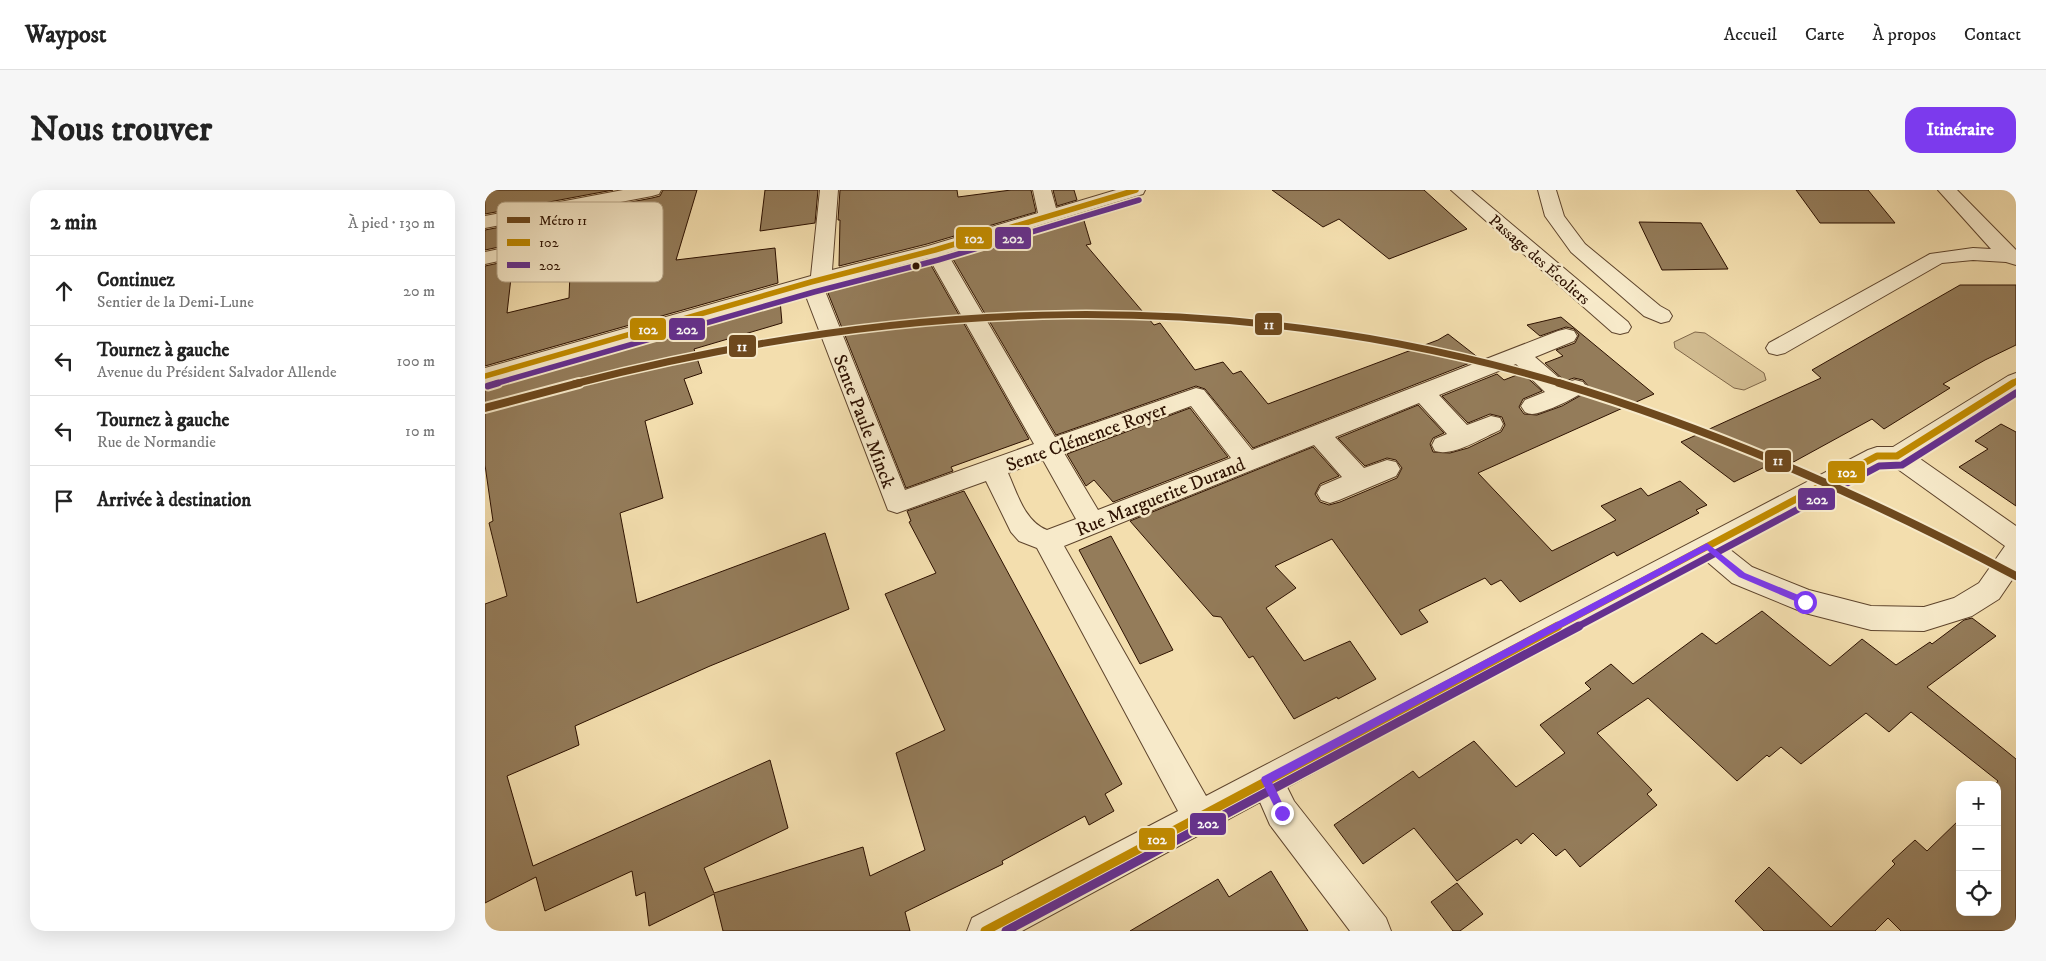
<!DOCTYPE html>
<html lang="fr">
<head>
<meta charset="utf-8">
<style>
	body { margin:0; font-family:"IM FELL DW Pica",serif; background:#f6f6f6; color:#222 }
	.controls { position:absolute; right:15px; bottom:15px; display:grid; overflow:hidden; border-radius:10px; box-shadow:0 5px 20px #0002 }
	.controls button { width:45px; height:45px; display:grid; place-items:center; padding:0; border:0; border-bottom:1px solid #e0e0e0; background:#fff; color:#222; font:25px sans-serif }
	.stop { position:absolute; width:15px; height:15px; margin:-11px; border:4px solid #7c3aed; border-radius:50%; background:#fff }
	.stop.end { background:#7c3aed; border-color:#fff; box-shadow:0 1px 5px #0008 }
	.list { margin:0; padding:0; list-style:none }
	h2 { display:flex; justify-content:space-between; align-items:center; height:65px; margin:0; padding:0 20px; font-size:21px }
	h2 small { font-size:16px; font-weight:400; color:#767676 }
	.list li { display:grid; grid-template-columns:32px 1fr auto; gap:15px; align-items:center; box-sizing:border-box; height:70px; padding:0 20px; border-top:1px solid #e0e0e0 }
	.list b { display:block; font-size:19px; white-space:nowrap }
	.list p { margin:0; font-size:16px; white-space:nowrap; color:#767676 }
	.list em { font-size:16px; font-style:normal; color:#767676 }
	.icon { flex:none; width:28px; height:28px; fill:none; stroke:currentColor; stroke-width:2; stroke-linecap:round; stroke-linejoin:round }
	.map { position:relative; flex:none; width:1531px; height:741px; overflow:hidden; border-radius:15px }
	header { display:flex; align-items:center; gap:30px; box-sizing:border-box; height:70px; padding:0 25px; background:#fff; border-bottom:1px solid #e0e0e0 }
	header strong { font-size:24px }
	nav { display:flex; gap:28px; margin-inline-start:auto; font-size:18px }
	.intro { display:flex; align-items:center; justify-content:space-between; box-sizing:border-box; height:120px; padding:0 30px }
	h1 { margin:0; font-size:35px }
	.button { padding:12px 22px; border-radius:15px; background:#7c3aed; color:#fff; font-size:18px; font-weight:700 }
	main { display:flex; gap:30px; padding:0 30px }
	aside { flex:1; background:#fff; border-radius:15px; box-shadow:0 5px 20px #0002 }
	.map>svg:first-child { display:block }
	.green { fill:#d1bb90; stroke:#7f6648 }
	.building { fill:#947c5a; stroke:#2d1100 }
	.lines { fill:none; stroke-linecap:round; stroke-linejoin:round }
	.minor-casing { stroke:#5e442c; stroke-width:2 }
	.minor { fill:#f7eaca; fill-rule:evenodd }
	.bus-1-far2-casing { stroke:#f7eaca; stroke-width:9 }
	.bus-1-far1-casing { stroke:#f7eaca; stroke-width:11 }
	.bus-1-casing { stroke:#f7eaca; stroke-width:12 }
	.bus-2-far2-casing { stroke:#f7eaca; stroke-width:9 }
	.bus-2-far1-casing { stroke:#f7eaca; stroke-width:11 }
	.bus-2-casing { stroke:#f7eaca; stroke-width:12 }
	.bus-1-far2 { stroke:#c08a00; stroke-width:5.5 }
	.bus-1-far1 { stroke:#c08a00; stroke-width:7 }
	.bus-1 { stroke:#c08a00; stroke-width:9 }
	.bus-2-far2 { stroke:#65318f; stroke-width:5.5 }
	.bus-2-far1 { stroke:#65318f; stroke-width:7 }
	.bus-2 { stroke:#65318f; stroke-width:9 }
	.metro-1-far1-casing { stroke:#f7eaca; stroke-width:10 }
	.metro-1-casing { stroke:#f7eaca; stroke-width:12 }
	.metro-1-far1 { stroke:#6e491e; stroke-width:7 }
	.metro-1 { stroke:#6e491e; stroke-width:8 }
	.route { fill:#7c3aed }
	.bus-dot { fill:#2d1100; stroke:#f7eaca; stroke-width:2 }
	.labels { text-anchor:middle; stroke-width:5; stroke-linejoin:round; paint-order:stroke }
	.far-street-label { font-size:16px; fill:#2d1100; stroke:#f7eaca }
	.street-label { font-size:19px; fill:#2d1100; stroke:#f7eaca }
	.key { fill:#f7eaca; stroke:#baa98d; stroke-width:1 }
	.key-label { font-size:14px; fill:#2d1100 }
	.line-badge { stroke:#f7eaca; stroke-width:2 }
	.badge-label { font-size:14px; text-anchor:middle; font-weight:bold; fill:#fff }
</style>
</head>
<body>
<header>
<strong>Waypost</strong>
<nav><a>Accueil</a><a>Carte</a><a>À propos</a><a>Contact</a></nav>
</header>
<div class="intro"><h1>Nous trouver</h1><a class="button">Itinéraire</a></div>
<main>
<aside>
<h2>2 min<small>À pied · 130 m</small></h2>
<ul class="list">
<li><svg class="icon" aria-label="ahead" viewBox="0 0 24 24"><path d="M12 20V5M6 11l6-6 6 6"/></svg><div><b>Continuez</b><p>Sentier de la Demi-Lune</p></div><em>20 m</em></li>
<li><svg class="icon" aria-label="left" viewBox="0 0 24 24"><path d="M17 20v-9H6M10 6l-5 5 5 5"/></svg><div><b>Tournez à gauche</b><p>Avenue du Président Salvador Allende</p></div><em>100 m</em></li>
<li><svg class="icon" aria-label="left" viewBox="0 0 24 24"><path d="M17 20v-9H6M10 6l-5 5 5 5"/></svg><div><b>Tournez à gauche</b><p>Rue de Normandie</p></div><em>10 m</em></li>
<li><svg class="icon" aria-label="arrive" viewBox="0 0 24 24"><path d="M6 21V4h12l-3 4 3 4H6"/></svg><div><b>Arrivée à destination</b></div></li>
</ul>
</aside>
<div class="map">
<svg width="1531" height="741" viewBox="0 0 1531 741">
	<rect width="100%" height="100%" fill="#f3deae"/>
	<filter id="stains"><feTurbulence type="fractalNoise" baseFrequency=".004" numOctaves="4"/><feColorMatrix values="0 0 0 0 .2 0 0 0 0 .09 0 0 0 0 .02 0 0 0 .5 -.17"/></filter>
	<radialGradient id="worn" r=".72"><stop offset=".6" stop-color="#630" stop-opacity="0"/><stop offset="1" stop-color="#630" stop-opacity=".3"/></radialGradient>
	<!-- green -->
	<polygon class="green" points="1210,142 1220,143 1279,183 1281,190 1259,200 1249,198 1190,158 1189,152"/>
	<!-- building -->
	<g class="building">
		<polygon points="0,0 128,0 0,24"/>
		<polygon points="178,0 212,0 191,70 290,58 293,93 0,176 0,76 28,70 22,123 84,108 86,57 148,44 153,38 149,32 141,30 0,60 0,40 167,8 175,6"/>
		<polygon points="280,0 333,0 330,33 275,41"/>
		<polygon points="355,0 472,0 473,7 526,0 546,0 551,22 442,54 354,76 355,30 353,30"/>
		<polygon points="568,0 589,0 592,10 572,16"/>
		<polygon points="787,0 939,0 982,39 904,69 854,29 838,37"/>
		<polygon points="1311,0 1383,0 1410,33 1335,33"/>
		<polygon points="597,24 606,54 601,55 669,135 675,133 710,180 738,172 748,184 756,181 783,214 953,150 963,144 995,169 768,258 720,199 711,196 571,245 465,64"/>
		<polygon points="1154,32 1216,33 1243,79 1177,80"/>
		<polygon points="443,70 544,249 466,277 468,281 421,298 341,98"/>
		<polygon points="1475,95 1531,95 1531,155 1500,170 1458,194 1465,198 1399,239 1387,229 1292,281 1284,275 1249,292 1196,252 1336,188 1327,180"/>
		<polygon points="295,110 297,133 209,159 217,183 199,189 208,214 160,231 178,308 135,323 152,413 340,343 364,419 225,476 90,536 94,555 22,586 48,676 285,570 303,638 219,678 229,703 378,657 385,686 440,660 411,563 460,540 400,404 451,383 424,332 426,331 422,321 479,301 637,594 620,604 629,621 604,635 600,626 517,671 518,674 420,722 425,741 238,741 229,704 164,736 160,702 151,706 147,681 60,721 51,687 0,713 0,414 22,406 4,333 8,331 0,275 0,196"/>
		<polygon points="1076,127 1169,204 993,283 1067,361 1131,330 1116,316 1156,298 1163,306 1195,291 1222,315 1211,320 1214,323 1132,366 1129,362 1035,412 1016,390 1006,395 1000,388 934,420 943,432 916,445 847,349 790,376 811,398 781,418 819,471 865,451 891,489 853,509 852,507 809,529 768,466 764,468 736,427 728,426 645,331 828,257 854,286 835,294 830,304 835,312 844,315 855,312 912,288 917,278 911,270 902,268 880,276 853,248 933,215 959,243 948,248 945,254 948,262 965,263 983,258 1016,242 1020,235 1017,227 1005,224 983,233 957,206 1012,184 1019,190 1037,183 1057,201 1038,209 1034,217 1039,224 1052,225 1077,216 1100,203 1104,197 1098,190 1089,188 1080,191 1060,173 1078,166 1071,160 1090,153 1094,145 1089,139 1081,137 1055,146 1042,135"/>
		<polygon points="705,218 743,267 628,312 609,290 601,296 582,264"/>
		<polygon points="1516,234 1531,242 1531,316 1474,277 1503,259 1490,251"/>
		<polygon points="626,346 688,460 655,474 594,360"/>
		<polygon points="1277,421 1345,476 1377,449 1411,475 1445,452 1447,454 1479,430 1487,428 1511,446 1442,497 1531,569 1531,741 1416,741 1403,728 1390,741 1279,741 1250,711 1284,677 1346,737 1410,674 1407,671 1430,650 1442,661 1475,629 1475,722 1512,722 1512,595 1510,595 1513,591 1426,522 1404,542 1381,523 1316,574 1296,557 1284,567 1282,565 1252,591 1163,508 1112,543 1167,600 1162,604 1172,615 1095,677 1080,659 1071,666 1048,643 1036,654 1032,649 972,691 929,638 878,674 849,635 928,581 934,588 989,551 1031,597 1080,563 1055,535 1106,499 1100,493 1126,474 1148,494 1217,443 1231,454"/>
		<polygon points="786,681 823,741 645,741 733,689 744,707"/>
		<polygon points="972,693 998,724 975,741 968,741 946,712"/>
	</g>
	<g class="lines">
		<defs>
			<g id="minor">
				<polygon points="138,0 176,0 174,4 167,6 0,38 0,26"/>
				<path d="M335,0H353L347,80L443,56L553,23L548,0H566L571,18L631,0H660L658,4L462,63L570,247L711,198L719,200L767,260L1073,141L1081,139L1089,141L1092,146L1089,151L1050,167L1080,193L1090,190L1098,192L1102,198C1097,206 1057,224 1047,224C1045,224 1042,223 1040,222L1036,216L1040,210L1060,202L1031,174L954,205L982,235L1006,226L1015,228L1018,234L1015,240C997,248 968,267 950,261L947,255L950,249L962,244L934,213L850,247L879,278L902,270L911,272L915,279L911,286L854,310L845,313L836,310L832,303L836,296L857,287L829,255L579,356L721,606L1383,260L1392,257H1408L1523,186L1531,183V202L1431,266L1531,336V384L1514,409L1487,426L1439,441L1386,440L1320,423L1247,393L1220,370L802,597L809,611L901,728L906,741H865L785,635L775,612L537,741H482L487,728L693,621L552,358L534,351L526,342L501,291L412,323L403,320L319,101L0,194V178L326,86ZM444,68L549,254L420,300L338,96ZM706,216L746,268L613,320L579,263ZM558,270L591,329L562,340C540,332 532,303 523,283ZM1396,275H1407L1520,356L1494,393L1469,408L1439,417L1386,416L1324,400L1267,377L1243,358Z"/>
				<polygon points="966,0 986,0 1143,132 1146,137 1143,142 1135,144 1127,142"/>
				<polygon points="1053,0 1071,0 1079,26 1100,54 1175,116 1184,121 1187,126 1184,131 1176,133 1159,126 1086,62 1060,26"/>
				<polygon points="1453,0 1472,0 1531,60 1531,75 1521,72 1488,70 1457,73 1300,163 1292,165 1284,163 1281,158 1284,153 1445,64 1488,58 1506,59"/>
				<polygon points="141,32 148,34 151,38 148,42 0,74 0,62"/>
			</g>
		</defs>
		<!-- minor casing -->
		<use href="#minor" class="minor-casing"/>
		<!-- minor -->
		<use href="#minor" class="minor"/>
		<defs>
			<g id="bus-1-far2">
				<polyline points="0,186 326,92 450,60 651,0"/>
				<polyline points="1526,194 1531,191"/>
			</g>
			<polyline id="bus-1-far1" points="1071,437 1392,266 1412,266 1528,193"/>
			<polyline id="bus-1" points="500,741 1073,436"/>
			<polyline id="bus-2-far2" points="9,194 329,102 453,70 654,10"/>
			<g id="bus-2-far1">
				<polyline points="3,196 13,193"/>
				<polyline points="1092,437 1394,276 1417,275 1531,203"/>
			</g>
			<polyline id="bus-2" points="521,741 1094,436"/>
		</defs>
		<!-- bus-1-far2 casing -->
		<use href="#bus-1-far2" class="bus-1-far2-casing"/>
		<!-- bus-1-far1 casing -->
		<use href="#bus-1-far1" class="bus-1-far1-casing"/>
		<!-- bus-1 casing -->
		<use href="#bus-1" class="bus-1-casing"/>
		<!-- bus-2-far2 casing -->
		<use href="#bus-2-far2" class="bus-2-far2-casing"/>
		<!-- bus-2-far1 casing -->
		<use href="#bus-2-far1" class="bus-2-far1-casing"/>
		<!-- bus-2 casing -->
		<use href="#bus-2" class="bus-2-casing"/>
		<!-- bus-1-far2 -->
		<use href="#bus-1-far2" class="bus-1-far2"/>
		<!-- bus-1-far1 -->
		<use href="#bus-1-far1" class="bus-1-far1"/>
		<!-- bus-1 -->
		<use href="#bus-1" class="bus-1"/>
		<!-- bus-2-far2 -->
		<use href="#bus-2-far2" class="bus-2-far2"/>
		<!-- bus-2-far1 -->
		<use href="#bus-2-far1" class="bus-2-far1"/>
		<!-- bus-2 -->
		<use href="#bus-2" class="bus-2"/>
		<defs>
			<path id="metro-1-far1" d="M89,194C423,108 746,95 1078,194"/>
			<g id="metro-1">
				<path d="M1074,193C1234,241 1384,308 1531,386"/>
				<polyline points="0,218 94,193"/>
			</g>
		</defs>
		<!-- metro-1-far1 casing -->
		<use href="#metro-1-far1" class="metro-1-far1-casing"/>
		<!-- metro-1 casing -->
		<use href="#metro-1" class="metro-1-casing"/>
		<!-- metro-1-far1 -->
		<use href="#metro-1-far1" class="metro-1-far1"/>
		<!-- metro-1 -->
		<use href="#metro-1" class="metro-1"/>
	</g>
	<!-- route -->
	<polygon class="route" points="1222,353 1260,383 1323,409 1323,414 1317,414 1254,387 1222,360 787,592 802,623 797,628 794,626 776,590 777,587"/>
	<!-- markers -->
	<circle class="bus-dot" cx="431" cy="76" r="4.5"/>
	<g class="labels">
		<!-- far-street labels -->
		<g class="far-street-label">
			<text transform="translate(1055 69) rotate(41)" y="6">Passage des Écoliers</text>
		</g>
		<!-- street labels -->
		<g class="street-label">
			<text transform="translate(380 231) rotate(69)" y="7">Sente Paule Minck</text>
			<text transform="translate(601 246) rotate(-20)" y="7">Sente Clémence Royer</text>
			<text transform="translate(675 306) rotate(-22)" y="7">Rue Marguerite Durand</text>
		</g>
	</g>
	<!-- legend -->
	<rect x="12" y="12" width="166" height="80" rx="8" class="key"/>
	<rect x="22" y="27" width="23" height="6" fill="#6e491e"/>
	<rect x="22" y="49" width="23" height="7" fill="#c08a00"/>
	<rect x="22" y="72" width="23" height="6" fill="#65318f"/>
	<g class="key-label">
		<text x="54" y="35">Métro 11</text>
		<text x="54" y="57">102</text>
		<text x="54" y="80">202</text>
	</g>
	<g class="line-badge">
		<rect x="509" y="36" width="38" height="24" rx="5" fill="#65318f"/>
		<rect x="470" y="36" width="38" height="24" rx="5" fill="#c08a00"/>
		<rect x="769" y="122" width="29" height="24" rx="5" fill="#6e491e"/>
		<rect x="183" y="127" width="38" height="24" rx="5" fill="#65318f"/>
		<rect x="144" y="127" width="38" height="24" rx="5" fill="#c08a00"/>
		<rect x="243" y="144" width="29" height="24" rx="5" fill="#6e491e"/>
		<rect x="1279" y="259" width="28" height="24" rx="5" fill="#6e491e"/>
		<rect x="1342" y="270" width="39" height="24" rx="5" fill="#c08a00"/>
		<rect x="1312" y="297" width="39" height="24" rx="5" fill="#65318f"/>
		<rect x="704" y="622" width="38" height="24" rx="5" fill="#65318f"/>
		<rect x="653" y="637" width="38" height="24" rx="5" fill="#c08a00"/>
	</g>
	<g class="badge-label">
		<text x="528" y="53">202</text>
		<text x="489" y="53">102</text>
		<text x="784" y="139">11</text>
		<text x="202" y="144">202</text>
		<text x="163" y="144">102</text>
		<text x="257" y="161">11</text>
		<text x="1293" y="275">11</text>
		<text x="1362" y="287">102</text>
		<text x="1332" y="314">202</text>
		<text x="723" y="638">202</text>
		<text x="672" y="654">102</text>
	</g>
	<rect width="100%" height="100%" filter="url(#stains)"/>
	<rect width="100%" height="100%" fill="url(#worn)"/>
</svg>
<div class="controls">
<button>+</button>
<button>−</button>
<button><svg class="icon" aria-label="locate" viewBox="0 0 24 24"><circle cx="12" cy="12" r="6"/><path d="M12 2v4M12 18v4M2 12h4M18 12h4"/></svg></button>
</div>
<div class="stop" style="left:1320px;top:412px"></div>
<div class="stop end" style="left:797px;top:623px"></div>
</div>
</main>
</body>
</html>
